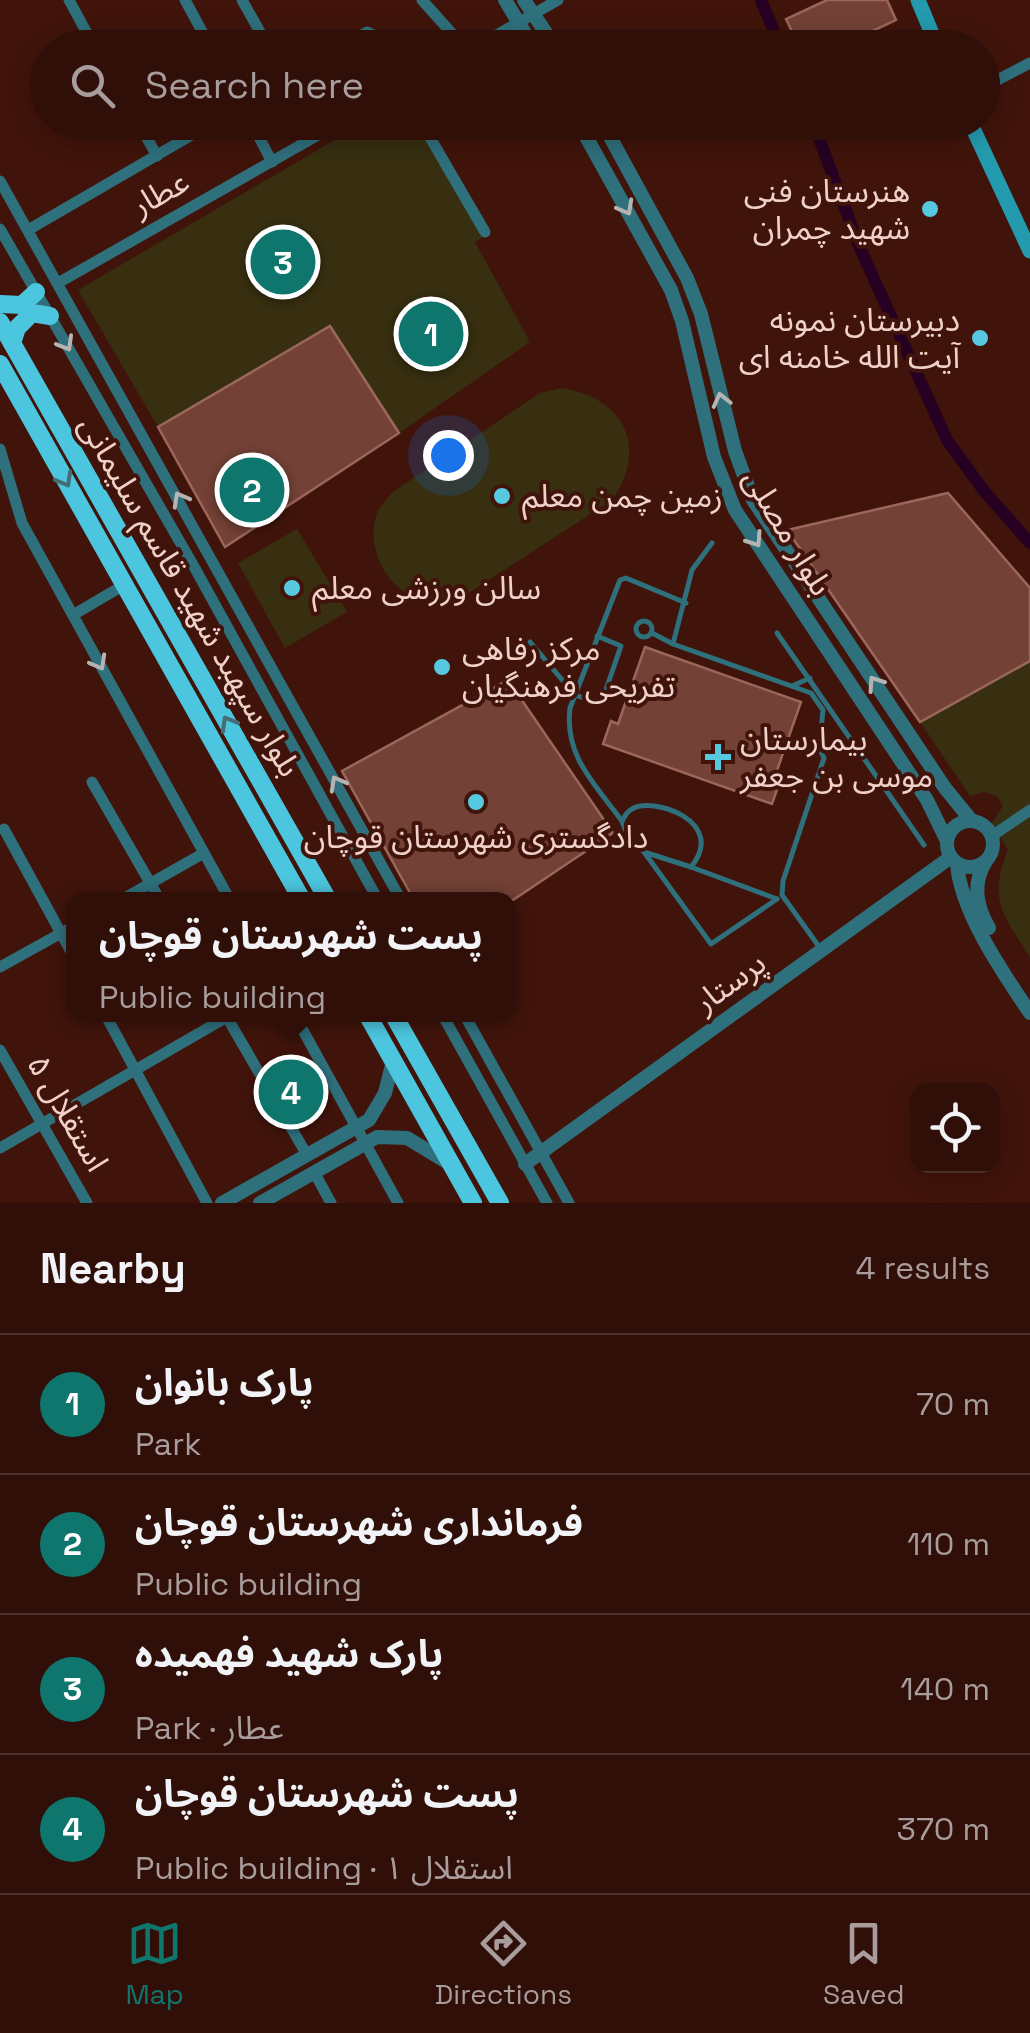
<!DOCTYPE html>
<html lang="en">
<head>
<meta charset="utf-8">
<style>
	body { margin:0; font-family:"Space Grotesk","Noto Sans Arabic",sans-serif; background:#381812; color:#f1f3f6 }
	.controls { position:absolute; right:30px; bottom:30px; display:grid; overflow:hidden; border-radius:20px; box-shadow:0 5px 25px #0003 }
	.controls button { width:90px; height:90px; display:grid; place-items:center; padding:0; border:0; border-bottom:2px solid #4b2f29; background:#300f08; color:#f1f3f6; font:50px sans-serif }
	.you { position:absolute; left:448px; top:455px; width:35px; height:35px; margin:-25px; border:8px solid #fff; border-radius:50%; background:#1a73e8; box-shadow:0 0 0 15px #1a73e833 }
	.badge { display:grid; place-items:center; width:65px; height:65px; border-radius:50%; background:#0f766e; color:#fff; font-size:32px; font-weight:700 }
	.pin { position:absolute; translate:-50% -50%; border:5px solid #fff; box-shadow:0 2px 10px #0006 }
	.popup { position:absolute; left:66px; top:892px; width:450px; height:130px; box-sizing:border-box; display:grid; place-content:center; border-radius:20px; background:#300f08; filter:drop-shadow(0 2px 8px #0005); font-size:32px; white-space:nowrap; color:#a89c9c }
	.popup b { font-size:38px; color:#f1f3f6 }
	.popup::after { content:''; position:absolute; left:50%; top:100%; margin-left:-20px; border:20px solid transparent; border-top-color:#300f08 }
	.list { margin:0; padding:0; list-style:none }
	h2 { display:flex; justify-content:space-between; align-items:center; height:130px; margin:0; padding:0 40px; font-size:42px }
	h2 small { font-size:32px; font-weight:400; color:#a89c9c }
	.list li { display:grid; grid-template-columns:65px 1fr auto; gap:30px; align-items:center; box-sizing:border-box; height:140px; padding:0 40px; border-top:2px solid #4b2f29 }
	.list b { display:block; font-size:38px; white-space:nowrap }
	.list p { margin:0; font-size:32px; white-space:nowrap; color:#a89c9c }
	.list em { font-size:32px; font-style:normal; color:#a89c9c }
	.icon { flex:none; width:55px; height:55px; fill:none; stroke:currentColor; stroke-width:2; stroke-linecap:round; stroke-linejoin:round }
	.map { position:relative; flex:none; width:1030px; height:1203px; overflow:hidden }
	.search { position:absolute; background:#300f08; box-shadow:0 5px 25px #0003; left:30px; right:30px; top:30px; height:110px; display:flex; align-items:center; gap:25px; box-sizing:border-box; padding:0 35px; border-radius:55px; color:#a89c9c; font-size:38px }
	.sheet { height:690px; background:#300f08 }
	nav { display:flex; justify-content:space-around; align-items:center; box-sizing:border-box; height:140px; border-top:2px solid #4b2f29; background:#300f08; font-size:28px; color:#a89c9c }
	nav a { display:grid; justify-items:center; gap:5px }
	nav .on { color:#0f766e }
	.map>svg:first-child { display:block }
	.green { fill:#382f10 }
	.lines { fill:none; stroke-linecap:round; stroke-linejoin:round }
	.canal { stroke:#260022; stroke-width:12 }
	.building { fill:#734136; stroke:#9c675b; stroke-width:2.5 }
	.service { stroke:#2f707d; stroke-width:5 }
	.minor { stroke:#2f707d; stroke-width:11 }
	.tertiary { stroke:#2f707d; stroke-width:14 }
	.secondary { stroke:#249aaf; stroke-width:15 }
	.trunk { stroke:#4cc6de; stroke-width:18 }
	.oneway { stroke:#b6b4b3 }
	.oneway2 { stroke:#466d74 }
	.poi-dot { fill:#56c9e1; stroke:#40140b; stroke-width:4 }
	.labels { text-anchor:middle; stroke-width:8; stroke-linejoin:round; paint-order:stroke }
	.poi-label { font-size:32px; fill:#f0d1ca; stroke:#40140b; text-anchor:start }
	.street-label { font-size:32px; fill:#f0d1ca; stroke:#40140b }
</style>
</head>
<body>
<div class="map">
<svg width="1030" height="1203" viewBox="0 0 1030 1203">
	<rect width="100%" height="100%" fill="#40140b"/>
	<!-- green -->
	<g class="green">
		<polygon points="364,123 415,123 483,237 475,242 530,342 399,433 330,326 158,427 78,290"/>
		<path d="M562,388C624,398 649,447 612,500L461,598C445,601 431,603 415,597C384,586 364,542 378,511C381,505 388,498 393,492L540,393Z"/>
		<polygon points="297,529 347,612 285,648 238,563"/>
		<path d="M1030,661V958C1004,914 987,902 1008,850L992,823L1003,806L997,796L985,792L970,796L920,722Z"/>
	</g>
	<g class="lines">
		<!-- canal -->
		<g class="canal">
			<polyline points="761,0 781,48"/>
			<polyline points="813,122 859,246 947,440 984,491 1030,543"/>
		</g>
	</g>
	<!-- building -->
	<g class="building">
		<polygon points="827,0 887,0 896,20 837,48 800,48 786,19"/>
		<polygon points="330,326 399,433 225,547 158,427"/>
		<polygon points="948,493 1030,588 1030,661 920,722 787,530"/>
		<polygon points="645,647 801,702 774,779 780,781 772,804 603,744 611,721 618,724"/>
		<polygon points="508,680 613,833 513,900 414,900 342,771"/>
	</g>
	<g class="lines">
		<!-- service -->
		<g class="service">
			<polyline points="712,543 692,570 673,644 811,693 823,710 819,748 824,758 783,881 782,895 820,948"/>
			<circle cx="644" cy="629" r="8"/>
			<polyline points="652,633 673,644"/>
			<polyline points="777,633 924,845"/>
			<polyline points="530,642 575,695 601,704 621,646 597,636"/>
			<polyline points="792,686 810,678"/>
			<path d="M622,821C595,784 564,756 570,708L620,580L626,578L686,603"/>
			<path d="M644,852L691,867C728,822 654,796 632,809C626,812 625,816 622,821L628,837L644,852L711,944L777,899"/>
			<polyline points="691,867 777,899"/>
		</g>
		<!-- minor -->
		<g class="minor">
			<polyline points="69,0 95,48"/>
			<polyline points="185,0 211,48"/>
			<polyline points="242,0 269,48"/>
			<polyline points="422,0 465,48"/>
			<polyline points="339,48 367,32 400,48"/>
			<polyline points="474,48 558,0"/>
			<polyline points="982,88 1030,63"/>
			<polyline points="138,122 157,156"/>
			<polyline points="251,122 272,162"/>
			<polyline points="421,122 485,232"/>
			<polyline points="0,181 401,900"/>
			<polyline points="0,229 192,563 378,900"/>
			<polyline points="28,230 214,122"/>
			<polyline points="58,283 341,122"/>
			<polyline points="0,449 22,523 230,900"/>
			<polyline points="73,615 124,585"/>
			<polyline points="92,782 160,900"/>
			<polyline points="4,829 74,957"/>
			<polyline points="992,836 1030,810"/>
			<polyline points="121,900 204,853"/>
			<polyline points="0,967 74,926"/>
			<polyline points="105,1014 207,1203"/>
			<polyline points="225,1014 307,1155"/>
			<polyline points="294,1014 398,1203"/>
			<polyline points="442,1014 547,1203"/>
			<polyline points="464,1014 569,1203"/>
			<polyline points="0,1050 87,1203"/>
			<polyline points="0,1148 227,1017"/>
			<polyline points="314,1172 331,1203"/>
		</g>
		<!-- tertiary -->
		<g class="tertiary">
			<polyline points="505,0 534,48"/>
			<polyline points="524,0 556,48"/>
			<polyline points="578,122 671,290 682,321 714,457 735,510 927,800 947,841"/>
			<polyline points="602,122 687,278 701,314 735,451 753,500 945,788 971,820"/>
			<circle cx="970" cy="844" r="23"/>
			<path d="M986,861C972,883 976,906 989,928"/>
			<path d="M957,863C960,911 1003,973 1030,1013"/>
			<polyline points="525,1164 951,857"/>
			<polyline points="222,1203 369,1120 385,1093 393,1061"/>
			<polyline points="260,1203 377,1137 407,1138 450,1164"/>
		</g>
		<!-- secondary -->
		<g class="secondary">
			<polyline points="918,0 938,48"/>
			<polyline points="970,122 1030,251"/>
		</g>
		<!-- trunk -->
		<g class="trunk">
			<polyline points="0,304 22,305 36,292"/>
			<polyline points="0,322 328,900"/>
			<polyline points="12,343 17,328 32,313 50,316"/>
			<polyline points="0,364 302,900"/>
			<polyline points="367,1014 473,1203"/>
			<polyline points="393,1014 500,1203"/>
		</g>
	</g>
	<!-- one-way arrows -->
	<defs><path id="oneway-chevron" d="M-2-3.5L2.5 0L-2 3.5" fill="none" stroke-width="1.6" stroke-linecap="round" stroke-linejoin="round" transform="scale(2.5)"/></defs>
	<g class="oneway">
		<use href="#oneway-chevron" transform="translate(626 208) rotate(61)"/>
		<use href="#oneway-chevron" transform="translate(66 344) rotate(60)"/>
		<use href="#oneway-chevron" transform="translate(721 400) rotate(-104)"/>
		<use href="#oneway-chevron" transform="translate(180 499) rotate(-119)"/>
		<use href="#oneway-chevron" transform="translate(755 540) rotate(56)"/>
		<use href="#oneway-chevron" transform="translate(99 663) rotate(61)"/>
		<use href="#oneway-chevron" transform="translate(875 683) rotate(-124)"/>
		<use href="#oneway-chevron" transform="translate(337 783) rotate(-119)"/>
	</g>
	<g class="oneway2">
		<use href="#oneway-chevron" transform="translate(65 480) rotate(61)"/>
		<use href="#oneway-chevron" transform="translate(228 723) rotate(-120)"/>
	</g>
	<!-- markers -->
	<g class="poi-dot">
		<circle cx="930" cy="209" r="10"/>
		<circle cx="980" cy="338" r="10"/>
		<circle cx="502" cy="496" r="10"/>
		<circle cx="292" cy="588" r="10"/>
		<circle cx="442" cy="667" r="10"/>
		<path d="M713 742h10v10h10v10h-10v10h-10v-10h-10v-10h10z"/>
		<circle cx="476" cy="802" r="10"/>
	</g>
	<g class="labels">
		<!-- poi labels -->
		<g class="poi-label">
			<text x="910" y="202" text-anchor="end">هنرستان فنی<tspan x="910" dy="37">شهید چمران</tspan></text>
			<text x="960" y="331" text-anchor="end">دبیرستان نمونه<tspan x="960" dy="37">آیت الله خامنه ای</tspan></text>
			<text x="522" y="507">زمین چمن معلم</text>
			<text x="312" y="599">سالن ورزشی معلم</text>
			<text x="462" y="660">مرکز رفاهی<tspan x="462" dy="37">تفریحی فرهنگیان</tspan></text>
			<text x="740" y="750">بیمارستان<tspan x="740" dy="37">موسی بن جعفر</tspan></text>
			<text x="476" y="848" text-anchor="middle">دادگستری شهرستان قوچان</text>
		</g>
		<!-- street labels -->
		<g class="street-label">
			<text transform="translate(160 193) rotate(-29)" y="11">عطار</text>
			<text transform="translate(788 532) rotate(59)" y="11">بلوار مصلی</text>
			<text transform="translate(190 596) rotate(60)" y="11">بلوار سپهبد شهید قاسم سلیمانی</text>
			<text transform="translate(730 982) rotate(-36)" y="11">پرستار</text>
			<text transform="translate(68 1113) rotate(60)" y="11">استقلال ۵</text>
		</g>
	</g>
</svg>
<div class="controls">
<button><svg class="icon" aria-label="locate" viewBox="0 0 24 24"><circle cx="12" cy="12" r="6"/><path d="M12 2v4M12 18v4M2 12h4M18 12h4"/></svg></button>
</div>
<div class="you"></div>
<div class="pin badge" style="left:431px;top:334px">1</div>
<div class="pin badge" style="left:252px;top:490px">2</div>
<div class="pin badge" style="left:283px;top:262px">3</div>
<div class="pin badge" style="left:291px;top:1092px">4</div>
<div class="popup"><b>پست شهرستان قوچان</b>Public building</div>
<div class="search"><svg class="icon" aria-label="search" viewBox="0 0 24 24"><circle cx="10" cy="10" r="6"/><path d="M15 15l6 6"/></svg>Search here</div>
</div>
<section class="sheet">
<h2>Nearby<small>4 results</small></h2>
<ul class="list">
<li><span class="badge">1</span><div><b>پارک بانوان</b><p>Park</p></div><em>70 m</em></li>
<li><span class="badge">2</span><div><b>فرمانداری شهرستان قوچان</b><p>Public building</p></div><em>110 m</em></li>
<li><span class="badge">3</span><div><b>پارک شهید فهمیده</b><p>Park · عطار</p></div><em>140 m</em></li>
<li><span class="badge">4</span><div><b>پست شهرستان قوچان</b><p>Public building · استقلال ۱</p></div><em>370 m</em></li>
</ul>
</section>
<nav>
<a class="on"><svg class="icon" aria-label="map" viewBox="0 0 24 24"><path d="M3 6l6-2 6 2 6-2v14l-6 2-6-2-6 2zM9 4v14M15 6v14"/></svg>Map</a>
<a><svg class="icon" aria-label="directions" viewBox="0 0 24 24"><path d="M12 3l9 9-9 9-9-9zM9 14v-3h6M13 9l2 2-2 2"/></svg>Directions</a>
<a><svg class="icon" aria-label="saved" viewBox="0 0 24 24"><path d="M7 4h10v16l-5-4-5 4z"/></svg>Saved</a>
</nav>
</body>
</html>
